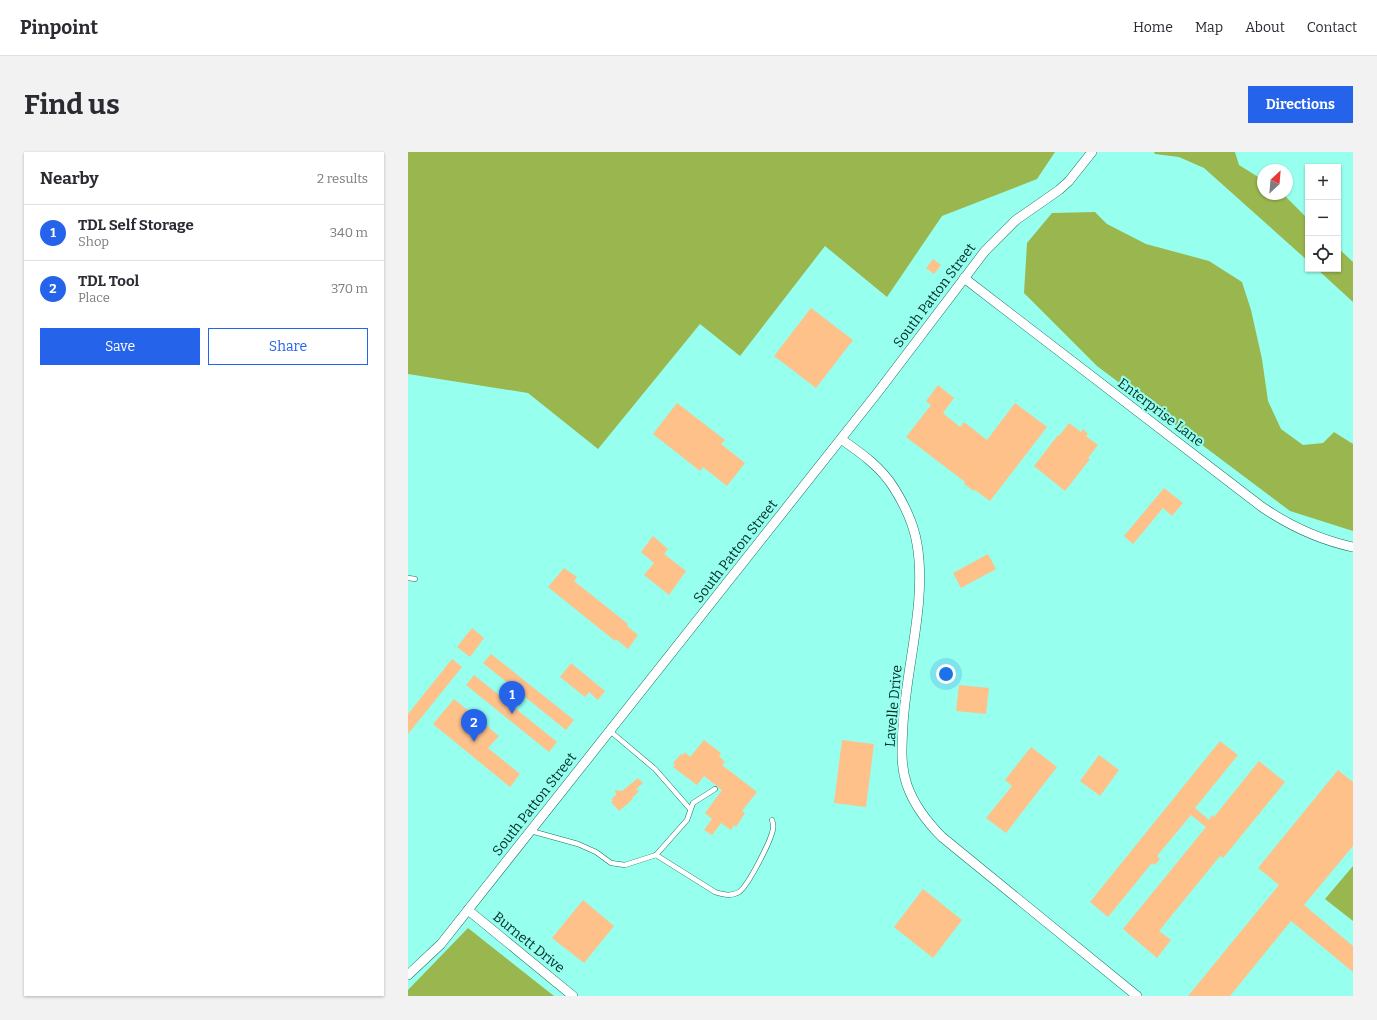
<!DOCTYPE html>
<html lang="en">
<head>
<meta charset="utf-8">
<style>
	body { margin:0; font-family:Bitter,serif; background:#f2f2f3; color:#2b2b33 }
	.controls { position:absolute; right:12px; top:12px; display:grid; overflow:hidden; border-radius:0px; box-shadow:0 1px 3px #0004 }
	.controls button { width:36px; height:36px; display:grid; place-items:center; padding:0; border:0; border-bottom:1px solid #e1e1e2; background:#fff; color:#2b2b33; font:20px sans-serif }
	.compass { position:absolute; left:849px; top:12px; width:36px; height:36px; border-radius:50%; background:#fff; box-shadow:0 1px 3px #0004; rotate:26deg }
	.you { position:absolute; left:538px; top:522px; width:14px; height:14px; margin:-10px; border:3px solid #fff; border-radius:50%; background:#1a73e8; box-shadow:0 0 0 6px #1a73e833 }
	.badge { display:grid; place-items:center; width:26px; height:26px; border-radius:50%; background:#2563eb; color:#fff; font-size:13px; font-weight:700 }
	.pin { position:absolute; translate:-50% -33px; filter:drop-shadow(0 1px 2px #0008) }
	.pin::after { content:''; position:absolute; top:21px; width:14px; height:12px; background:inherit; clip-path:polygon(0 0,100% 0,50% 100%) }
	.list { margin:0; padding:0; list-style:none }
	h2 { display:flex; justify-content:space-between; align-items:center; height:52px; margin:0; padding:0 16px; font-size:17px }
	h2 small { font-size:13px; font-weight:400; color:#7c7c81 }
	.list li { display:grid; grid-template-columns:26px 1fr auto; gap:12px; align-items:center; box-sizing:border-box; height:56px; padding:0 16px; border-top:1px solid #e1e1e2 }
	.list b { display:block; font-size:15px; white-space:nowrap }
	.list p { margin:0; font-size:13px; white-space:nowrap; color:#7c7c81 }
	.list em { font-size:13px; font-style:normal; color:#7c7c81 }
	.actions { display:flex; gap:8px; padding:12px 16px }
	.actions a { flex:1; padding:9px 0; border:1px solid #2563eb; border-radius:0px; text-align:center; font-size:14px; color:#2563eb }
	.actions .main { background:#2563eb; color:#fff }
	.icon { flex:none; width:22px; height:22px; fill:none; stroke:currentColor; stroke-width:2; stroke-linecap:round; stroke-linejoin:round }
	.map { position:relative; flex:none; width:945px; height:844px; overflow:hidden; border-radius:0px }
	header { display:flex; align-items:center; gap:24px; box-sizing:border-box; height:56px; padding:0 20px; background:#fff; border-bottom:1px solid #e1e1e2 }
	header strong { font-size:19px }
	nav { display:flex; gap:22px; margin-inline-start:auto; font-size:14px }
	.intro { display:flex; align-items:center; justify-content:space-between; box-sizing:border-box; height:96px; padding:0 24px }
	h1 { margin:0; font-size:28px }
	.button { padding:10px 18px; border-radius:0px; background:#2563eb; color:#fff; font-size:14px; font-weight:700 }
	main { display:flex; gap:24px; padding:0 24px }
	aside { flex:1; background:#fff; border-radius:0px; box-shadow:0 1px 3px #0004 }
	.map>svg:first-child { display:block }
	.forest { fill:#9ab64e }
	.building { fill:#fec18a }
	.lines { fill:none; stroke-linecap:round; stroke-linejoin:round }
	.lane-casing { stroke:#1d7267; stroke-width:5.5 }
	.street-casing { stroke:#1d7267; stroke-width:10 }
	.lane { stroke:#fff; stroke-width:4.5 }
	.street { stroke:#fff; stroke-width:9 }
	.labels { text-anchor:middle; stroke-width:4; stroke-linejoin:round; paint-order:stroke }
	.street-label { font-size:14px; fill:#002d28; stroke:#97ffee }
</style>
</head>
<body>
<header>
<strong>Pinpoint</strong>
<nav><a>Home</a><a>Map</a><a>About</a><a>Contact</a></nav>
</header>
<div class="intro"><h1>Find us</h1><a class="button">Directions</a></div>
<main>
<aside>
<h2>Nearby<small>2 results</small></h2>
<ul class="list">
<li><span class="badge">1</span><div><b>TDL Self Storage</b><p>Shop</p></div><em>340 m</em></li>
<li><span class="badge">2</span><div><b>TDL Tool</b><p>Place</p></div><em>370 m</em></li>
</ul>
<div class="actions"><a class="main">Save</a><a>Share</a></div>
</aside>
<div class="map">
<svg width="945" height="844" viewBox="0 0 945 844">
	<rect width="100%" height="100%" fill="#97ffee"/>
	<!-- forest -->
	<g class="forest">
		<polygon points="0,0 647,0 629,27 534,64 479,145 417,94 332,204 292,172 190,297 120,241 0,222"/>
		<polygon points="746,0 827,0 831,13 855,28 855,42 875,42 900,67 900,109 796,16 771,5 747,2"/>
		<polygon points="687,60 699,72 738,92 801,109 834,130 843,158 854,207 860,249 873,277 895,293 915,291 926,280 945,292 945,379 882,359 689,214 616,141 619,91 644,61"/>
		<polygon points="930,96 945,110 945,150 909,117 930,117"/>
		<polygon points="945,714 945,769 917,747"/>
		<polygon points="60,776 146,844 0,844 0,838"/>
	</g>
	<!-- building -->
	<g class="building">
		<polygon points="525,107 533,113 526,122 518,116"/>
		<polygon points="403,156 445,188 408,236 366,204"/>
		<polygon points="530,233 546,246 535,261 552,275 556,270 579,288 607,251 639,275 582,349 567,338 566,339 556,332 557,330 498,285 523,253 518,249"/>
		<polygon points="269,251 317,288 313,292 337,311 319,334 295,315 292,319 245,282"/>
		<polygon points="661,271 673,280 675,277 680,282 678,284 690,293 680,306 682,307 657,339 626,314 650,283 651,284"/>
		<polygon points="756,336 775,351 764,364 755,356 725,392 716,384"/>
		<polygon points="245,384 260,397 256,402 278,419 261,443 236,423 246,411 233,400"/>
		<polygon points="580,402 588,417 553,436 545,421"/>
		<polygon points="156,416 169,425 166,429 220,472 219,474 230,483 220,497 208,487 207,489 140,435"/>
		<polygon points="64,476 76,486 62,505 49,495"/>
		<polygon points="83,502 166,568 158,578 75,511"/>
		<polygon points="44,507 54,515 0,582 0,562"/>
		<polygon points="163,511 197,539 190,548 181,540 177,545 152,525"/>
		<polygon points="66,523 149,590 141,600 58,533"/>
		<polygon points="551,533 581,536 578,562 548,559"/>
		<polygon points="46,547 91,584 80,596 112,622 102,635 25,572"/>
		<polygon points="296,588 313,601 311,604 317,610 314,613 349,640 334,659 337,661 328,675 326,673 323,678 313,671 304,683 296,678 304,667 297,661 314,638 296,624 289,633 265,615 267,613 265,611 273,602 275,603 277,600 282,605"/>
		<polygon points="434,588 466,592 458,655 426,651"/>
		<polygon points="812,589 830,603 787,656 801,668 804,663 806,665 851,609 877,630 815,706 812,704 751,779 763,788 749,806 715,777 798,675 783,663 749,704 752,707 747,713 744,711 700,765 682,750"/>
		<polygon points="623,595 649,615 598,681 578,666 604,634 597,628"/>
		<polygon points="691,603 711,618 692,644 672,629"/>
		<polygon points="930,618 945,630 945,694 896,753 945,794 945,820 883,769 822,844 780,844 871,733 850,716"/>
		<polygon points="230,626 235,631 228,637 231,639 224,646 225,647 211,659 203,650 205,648 203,647 208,643 207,638 214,639"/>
		<polygon points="515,737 554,768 525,806 486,775"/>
		<polygon points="175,748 206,774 176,811 144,786"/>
	</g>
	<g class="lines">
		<defs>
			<g id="lane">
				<polyline points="0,426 7,427"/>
				<polyline points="202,579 247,617 282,657"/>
				<polyline points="123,679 170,692 188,700 203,711 217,713 248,703 279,668 285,651 307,637"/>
				<path d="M248,703L307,740C314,742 323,745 331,740C340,734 363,689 365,677C366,674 365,671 364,668"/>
			</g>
			<g id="street">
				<path d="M556,126L854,355C882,374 912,388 945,395"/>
				<path d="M433,287C453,301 473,315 486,336C496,352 506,373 509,392C519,449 498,515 495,573C494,593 492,613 499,633C506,653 519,670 534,685L729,844"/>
				<polyline points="60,758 165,844"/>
				<polyline points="0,823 33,792 470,240 577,99 608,68 651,38 661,29 684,0"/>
			</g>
		</defs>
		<!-- lane casing -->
		<use href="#lane" class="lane-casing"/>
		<!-- street casing -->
		<use href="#street" class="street-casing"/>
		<!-- lane -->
		<use href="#lane" class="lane"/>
		<!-- street -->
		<use href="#street" class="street"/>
	</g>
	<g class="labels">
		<!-- street labels -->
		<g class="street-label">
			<text transform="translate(526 143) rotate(-53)" y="5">South Patton Street</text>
			<text transform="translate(753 260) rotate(37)" y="5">Enterprise Lane</text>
			<text transform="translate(327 399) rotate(-52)" y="5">South Patton Street</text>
			<text transform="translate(485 554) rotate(-85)" y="5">Lavelle Drive</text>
			<text transform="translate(126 652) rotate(-52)" y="5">South Patton Street</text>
			<text transform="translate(121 790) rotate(39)" y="5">Burnett Drive</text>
		</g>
	</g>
</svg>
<div class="controls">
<button>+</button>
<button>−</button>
<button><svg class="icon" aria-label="locate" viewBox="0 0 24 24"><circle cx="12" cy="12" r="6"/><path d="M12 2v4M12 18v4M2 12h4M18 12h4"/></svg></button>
</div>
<svg class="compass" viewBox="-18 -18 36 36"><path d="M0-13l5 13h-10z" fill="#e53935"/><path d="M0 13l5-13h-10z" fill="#7c7c81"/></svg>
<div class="you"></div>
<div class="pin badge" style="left:104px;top:562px">1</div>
<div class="pin badge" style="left:66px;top:590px">2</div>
</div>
</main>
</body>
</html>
